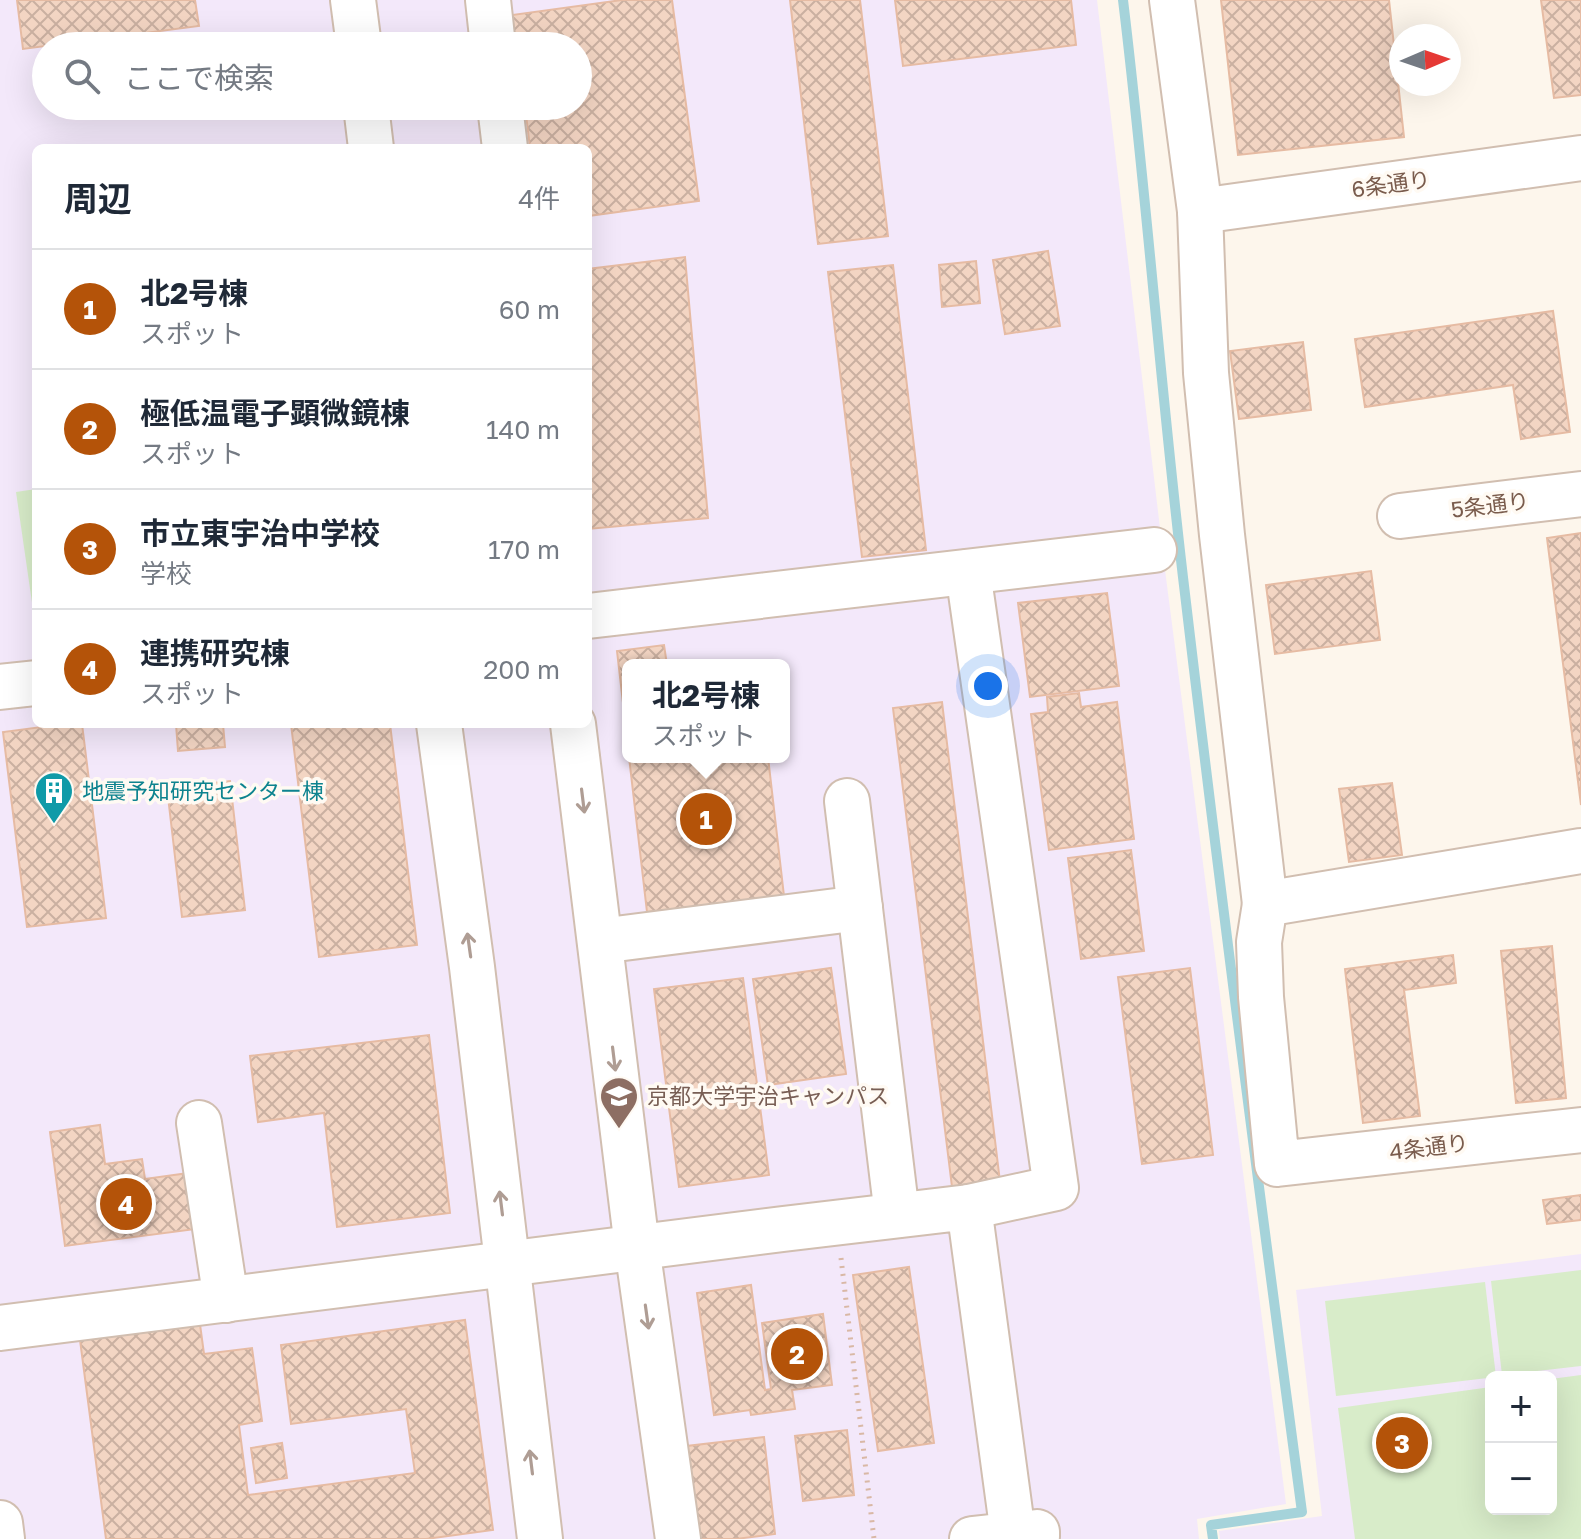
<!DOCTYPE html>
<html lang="ja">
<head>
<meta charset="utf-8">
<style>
	body { margin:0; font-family:"Golos Text","Noto Sans JP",sans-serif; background:#f2f2f3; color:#1f2937 }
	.controls { position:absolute; right:24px; bottom:24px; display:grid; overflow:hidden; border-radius:12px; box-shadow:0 8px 32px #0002 }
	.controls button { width:72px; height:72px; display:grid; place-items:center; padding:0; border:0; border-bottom:2px solid #e0e1e3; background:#fff; color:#1f2937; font:40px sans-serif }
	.compass { position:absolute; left:1389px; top:24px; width:72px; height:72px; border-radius:50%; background:#fff; box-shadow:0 8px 32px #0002; rotate:88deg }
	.you { position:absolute; left:988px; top:686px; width:28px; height:28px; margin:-20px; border:6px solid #fff; border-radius:50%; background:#1a73e8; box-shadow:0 0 0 12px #1a73e833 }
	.badge { display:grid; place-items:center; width:52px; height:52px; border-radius:50%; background:#b45309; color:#fff; font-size:26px; font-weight:700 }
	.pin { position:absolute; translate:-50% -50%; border:4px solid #fff; box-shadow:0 2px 8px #0006 }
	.popup { position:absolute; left:622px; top:659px; width:168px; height:104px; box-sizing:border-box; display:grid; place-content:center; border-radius:12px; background:#fff; filter:drop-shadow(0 2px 6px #0005); font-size:26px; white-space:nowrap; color:#747a83 }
	.popup b { font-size:30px; color:#1f2937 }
	.popup::after { content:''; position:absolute; left:50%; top:100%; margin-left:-16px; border:16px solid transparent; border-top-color:#fff }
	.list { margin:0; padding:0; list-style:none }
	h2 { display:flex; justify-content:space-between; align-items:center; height:104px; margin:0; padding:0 32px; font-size:34px }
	h2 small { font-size:26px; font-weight:400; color:#747a83 }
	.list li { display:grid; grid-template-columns:52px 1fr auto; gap:24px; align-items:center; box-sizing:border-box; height:120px; padding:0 32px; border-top:2px solid #e0e1e3 }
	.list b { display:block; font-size:30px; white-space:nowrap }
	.list p { margin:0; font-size:26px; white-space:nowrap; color:#747a83 }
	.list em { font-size:26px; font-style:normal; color:#747a83 }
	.icon { flex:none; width:44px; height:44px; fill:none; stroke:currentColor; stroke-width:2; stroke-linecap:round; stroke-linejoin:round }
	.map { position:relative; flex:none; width:1581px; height:1539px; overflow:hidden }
	.search { position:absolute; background:#fff; box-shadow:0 8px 32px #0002; left:32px; top:32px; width:560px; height:88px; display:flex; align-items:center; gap:20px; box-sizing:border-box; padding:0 28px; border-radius:44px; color:#747a83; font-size:30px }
	.panel { position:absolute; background:#fff; box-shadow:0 8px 32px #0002; left:32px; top:144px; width:560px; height:584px; border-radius:12px }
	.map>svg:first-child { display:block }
	.education { fill:#f3e8fa; fill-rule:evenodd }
	.grass { fill:#d8ecc9 }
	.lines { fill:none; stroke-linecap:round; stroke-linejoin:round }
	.stream { stroke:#a5d3da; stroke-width:10 }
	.building { fill:url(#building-cross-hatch); stroke:#e6bba3; stroke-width:2 }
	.minor-casing { stroke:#d1beb0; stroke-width:48 }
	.path { stroke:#d9b8a5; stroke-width:5; stroke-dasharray:2 6; stroke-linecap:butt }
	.minor { stroke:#fff; stroke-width:44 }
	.oneway { stroke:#af9d94 }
	.labels { text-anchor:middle; stroke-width:7; stroke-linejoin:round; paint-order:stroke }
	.street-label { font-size:22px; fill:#7a5c4d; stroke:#fffaf3 }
	.culture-label { font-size:22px; fill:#0d838f; stroke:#fffaf3; text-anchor:start }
	.education-label { font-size:22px; fill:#785e54; stroke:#fffaf3; text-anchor:start }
</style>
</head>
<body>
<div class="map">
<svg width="1581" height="1539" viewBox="0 0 1581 1539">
	<defs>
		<pattern id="building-cross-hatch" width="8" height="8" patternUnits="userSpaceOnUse" patternTransform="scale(2)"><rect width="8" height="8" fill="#f3d5c3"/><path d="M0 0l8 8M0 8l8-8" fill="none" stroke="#cab0a1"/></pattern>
	</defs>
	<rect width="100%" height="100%" fill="#fdf6ec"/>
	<!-- education -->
	<g class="education">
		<path d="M0,0H1097L1165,570L1286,1504L1197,1519L1199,1539H0ZM46,46H578V106H46ZM36,148H588V724H36ZM628,665H784V757H628Z"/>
		<path d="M1581,1254V1539H1220L1219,1531L1322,1516L1296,1290ZM1491,1377H1551V1509H1491Z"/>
	</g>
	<!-- grass -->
	<g class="grass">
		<polygon points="36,489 36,630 16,492"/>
		<polygon points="1581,1270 1581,1366 1502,1375 1491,1281"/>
		<polygon points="1485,1282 1496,1377 1336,1396 1325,1301"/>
		<polygon points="1581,1375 1581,1539 1355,1539 1338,1408 1491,1387 1491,1509 1551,1509 1551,1379"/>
	</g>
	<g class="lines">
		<!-- stream -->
		<path class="stream" d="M1123,0C1147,198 1161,396 1185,594C1221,900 1261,1206 1302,1512L1211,1525L1213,1539"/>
	</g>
	<!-- building -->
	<g class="building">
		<polygon points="17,0 195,0 199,26 23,49"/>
		<polygon points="622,0 672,0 699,201 588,216 588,148 530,148 525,106 578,106 578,46 516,46 512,15"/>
		<polygon points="790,0 860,0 888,236 818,244"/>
		<polygon points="895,0 1071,0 1076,45 903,66"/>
		<polygon points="1221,0 1389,0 1404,137 1238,155"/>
		<polygon points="1541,0 1581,0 1581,95 1554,98"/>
		<polygon points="1048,251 1060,326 1005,334 993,260"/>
		<polygon points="685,257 708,518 588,529 588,269"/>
		<polygon points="976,261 980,303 942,307 939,265"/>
		<polygon points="893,265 926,550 862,557 828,272"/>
		<polygon points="1553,311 1570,432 1521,439 1513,385 1365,407 1355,339"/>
		<polygon points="1303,342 1311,410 1239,419 1230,351"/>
		<polygon points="1581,533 1581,805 1547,538"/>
		<polygon points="1371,571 1380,640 1275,654 1266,585"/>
		<polygon points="1107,593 1119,686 1030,697 1018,603"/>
		<polygon points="664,645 667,665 628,665 628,746 617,651"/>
		<polygon points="1079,693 1081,707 1117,702 1134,839 1049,850 1031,714 1048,712 1047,697"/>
		<polygon points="942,702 1001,1190 953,1195 893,708"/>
		<polygon points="65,724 82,724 106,918 27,927 3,732"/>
		<polygon points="176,724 223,724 225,747 178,751"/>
		<polygon points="291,724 390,724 417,945 319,957"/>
		<polygon points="629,757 768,757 784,896 647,912"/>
		<polygon points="230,781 245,910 182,917 167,788"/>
		<polygon points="1392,783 1402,855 1349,862 1339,789"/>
		<polygon points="1131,850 1144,951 1081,959 1068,858"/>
		<polygon points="1552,946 1566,1098 1516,1103 1501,951"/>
		<polygon points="1453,955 1456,983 1404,990 1420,1116 1363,1123 1345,969"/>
		<polygon points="831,968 846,1074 768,1085 753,979"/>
		<polygon points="1190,968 1213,1155 1142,1164 1118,977"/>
		<polygon points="743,978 769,1175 679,1187 654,989"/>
		<polygon points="429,1035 450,1213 337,1227 324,1113 258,1122 250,1056"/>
		<polygon points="100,1125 105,1164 142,1159 145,1179 189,1173 196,1229 65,1246 50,1132"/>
		<polygon points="1581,1195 1581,1220 1547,1224 1543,1200"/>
		<polygon points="909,1267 934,1443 878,1451 853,1275"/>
		<polygon points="751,1285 765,1390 771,1389 762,1323 823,1314 832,1385 792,1390 795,1409 751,1415 750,1410 714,1415 697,1293"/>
		<polygon points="199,1317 204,1354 252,1348 262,1421 239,1425 248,1495 415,1473 406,1409 291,1424 281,1345 465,1320 493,1530 426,1539 106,1539 80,1340"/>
		<polygon points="847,1430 854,1495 803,1501 795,1436"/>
		<polygon points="764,1437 775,1534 736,1539 698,1539 687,1446"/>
		<polygon points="282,1443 287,1478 256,1483 251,1448"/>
	</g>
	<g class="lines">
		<defs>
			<g id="minor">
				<polyline points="353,0 359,46"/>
				<polyline points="488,0 493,46"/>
				<polyline points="1172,0 1200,211 1206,373 1222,535 1265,904"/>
				<polyline points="366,106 371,148"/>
				<polyline points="500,106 505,148"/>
				<polyline points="1200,211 1581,158"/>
				<polyline points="1400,516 1581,494"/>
				<polyline points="968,572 1056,1188 969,1207"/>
				<polyline points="588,616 1154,550"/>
				<polyline points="0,687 36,683"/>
				<polyline points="439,724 472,967 540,1539"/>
				<polyline points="573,724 637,1247 678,1539"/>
				<polyline points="847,801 897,1215"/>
				<polyline points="1581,851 1265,904 1259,942 1261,997 1277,1164 1581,1130"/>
				<polyline points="600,941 860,908"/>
				<polyline points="199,1123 226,1300"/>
				<polyline points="0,1328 783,1229 969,1207 1013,1534"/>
				<polyline points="0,1523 2,1539"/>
				<polyline points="972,1539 1037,1532 1037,1536"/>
			</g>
		</defs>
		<!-- minor casing -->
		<use href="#minor" class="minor-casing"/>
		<!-- path -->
		<polyline class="path" points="841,1258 874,1539"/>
		<!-- minor -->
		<use href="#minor" class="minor"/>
	</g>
	<!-- one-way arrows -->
	<defs><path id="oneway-shaft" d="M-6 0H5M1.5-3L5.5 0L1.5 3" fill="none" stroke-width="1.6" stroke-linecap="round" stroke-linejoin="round" transform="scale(2)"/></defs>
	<g class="oneway">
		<use href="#oneway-shaft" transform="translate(583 801) rotate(83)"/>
		<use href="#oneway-shaft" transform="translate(469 945) rotate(-98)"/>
		<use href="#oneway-shaft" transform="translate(614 1059) rotate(83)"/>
		<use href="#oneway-shaft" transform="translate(501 1203) rotate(-97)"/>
		<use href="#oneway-shaft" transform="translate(647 1317) rotate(82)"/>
		<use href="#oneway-shaft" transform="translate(531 1462) rotate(-97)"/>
	</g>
	<!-- icons -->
	<defs>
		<symbol id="building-pin" viewBox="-11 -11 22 30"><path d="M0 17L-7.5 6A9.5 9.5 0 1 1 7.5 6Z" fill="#0f9aa8" stroke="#fffaf3"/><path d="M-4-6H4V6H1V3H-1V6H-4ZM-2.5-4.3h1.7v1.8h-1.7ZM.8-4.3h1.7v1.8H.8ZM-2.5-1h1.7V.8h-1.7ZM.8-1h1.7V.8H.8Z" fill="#fff"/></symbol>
		<symbol id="university-pin" viewBox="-11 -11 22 30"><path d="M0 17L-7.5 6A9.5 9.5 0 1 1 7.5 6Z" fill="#8d6e63" stroke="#fffaf3"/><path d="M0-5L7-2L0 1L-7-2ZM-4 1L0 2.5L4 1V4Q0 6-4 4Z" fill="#fff"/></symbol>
	</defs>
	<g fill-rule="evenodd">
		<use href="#building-pin" x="32" y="769" width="44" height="60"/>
		<use href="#university-pin" x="597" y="1074" width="44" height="60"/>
	</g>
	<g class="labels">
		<!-- street labels -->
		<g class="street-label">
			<text transform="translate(1391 184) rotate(-8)" y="8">6条通り</text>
			<text transform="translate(1490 505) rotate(-7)" y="8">5条通り</text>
			<text transform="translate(1429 1147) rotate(-7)" y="8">4条通り</text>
		</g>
		<!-- culture labels -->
		<g class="culture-label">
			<text x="82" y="799">地震予知研究センター棟</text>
		</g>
		<!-- education labels -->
		<g class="education-label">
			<text x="647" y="1104">京都大学宇治キャンパス</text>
		</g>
	</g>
</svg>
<div class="controls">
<button>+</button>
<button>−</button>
</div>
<svg class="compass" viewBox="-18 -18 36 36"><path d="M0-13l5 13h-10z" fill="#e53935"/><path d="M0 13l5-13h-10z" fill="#747a83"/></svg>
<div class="you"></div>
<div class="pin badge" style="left:706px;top:819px">1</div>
<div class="popup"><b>北2号棟</b>スポット</div>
<div class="pin badge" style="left:797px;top:1354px">2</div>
<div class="pin badge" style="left:1402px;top:1443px">3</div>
<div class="pin badge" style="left:126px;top:1204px">4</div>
<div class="search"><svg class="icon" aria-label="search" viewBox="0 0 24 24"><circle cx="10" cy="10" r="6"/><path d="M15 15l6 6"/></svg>ここで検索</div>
<section class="panel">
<h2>周辺<small>4件</small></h2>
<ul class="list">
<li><span class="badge">1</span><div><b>北2号棟</b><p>スポット</p></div><em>60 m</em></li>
<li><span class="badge">2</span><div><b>極低温電子顕微鏡棟</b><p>スポット</p></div><em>140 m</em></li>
<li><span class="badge">3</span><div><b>市立東宇治中学校</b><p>学校</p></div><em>170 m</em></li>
<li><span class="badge">4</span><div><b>連携研究棟</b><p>スポット</p></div><em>200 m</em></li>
</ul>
</section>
</div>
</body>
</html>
